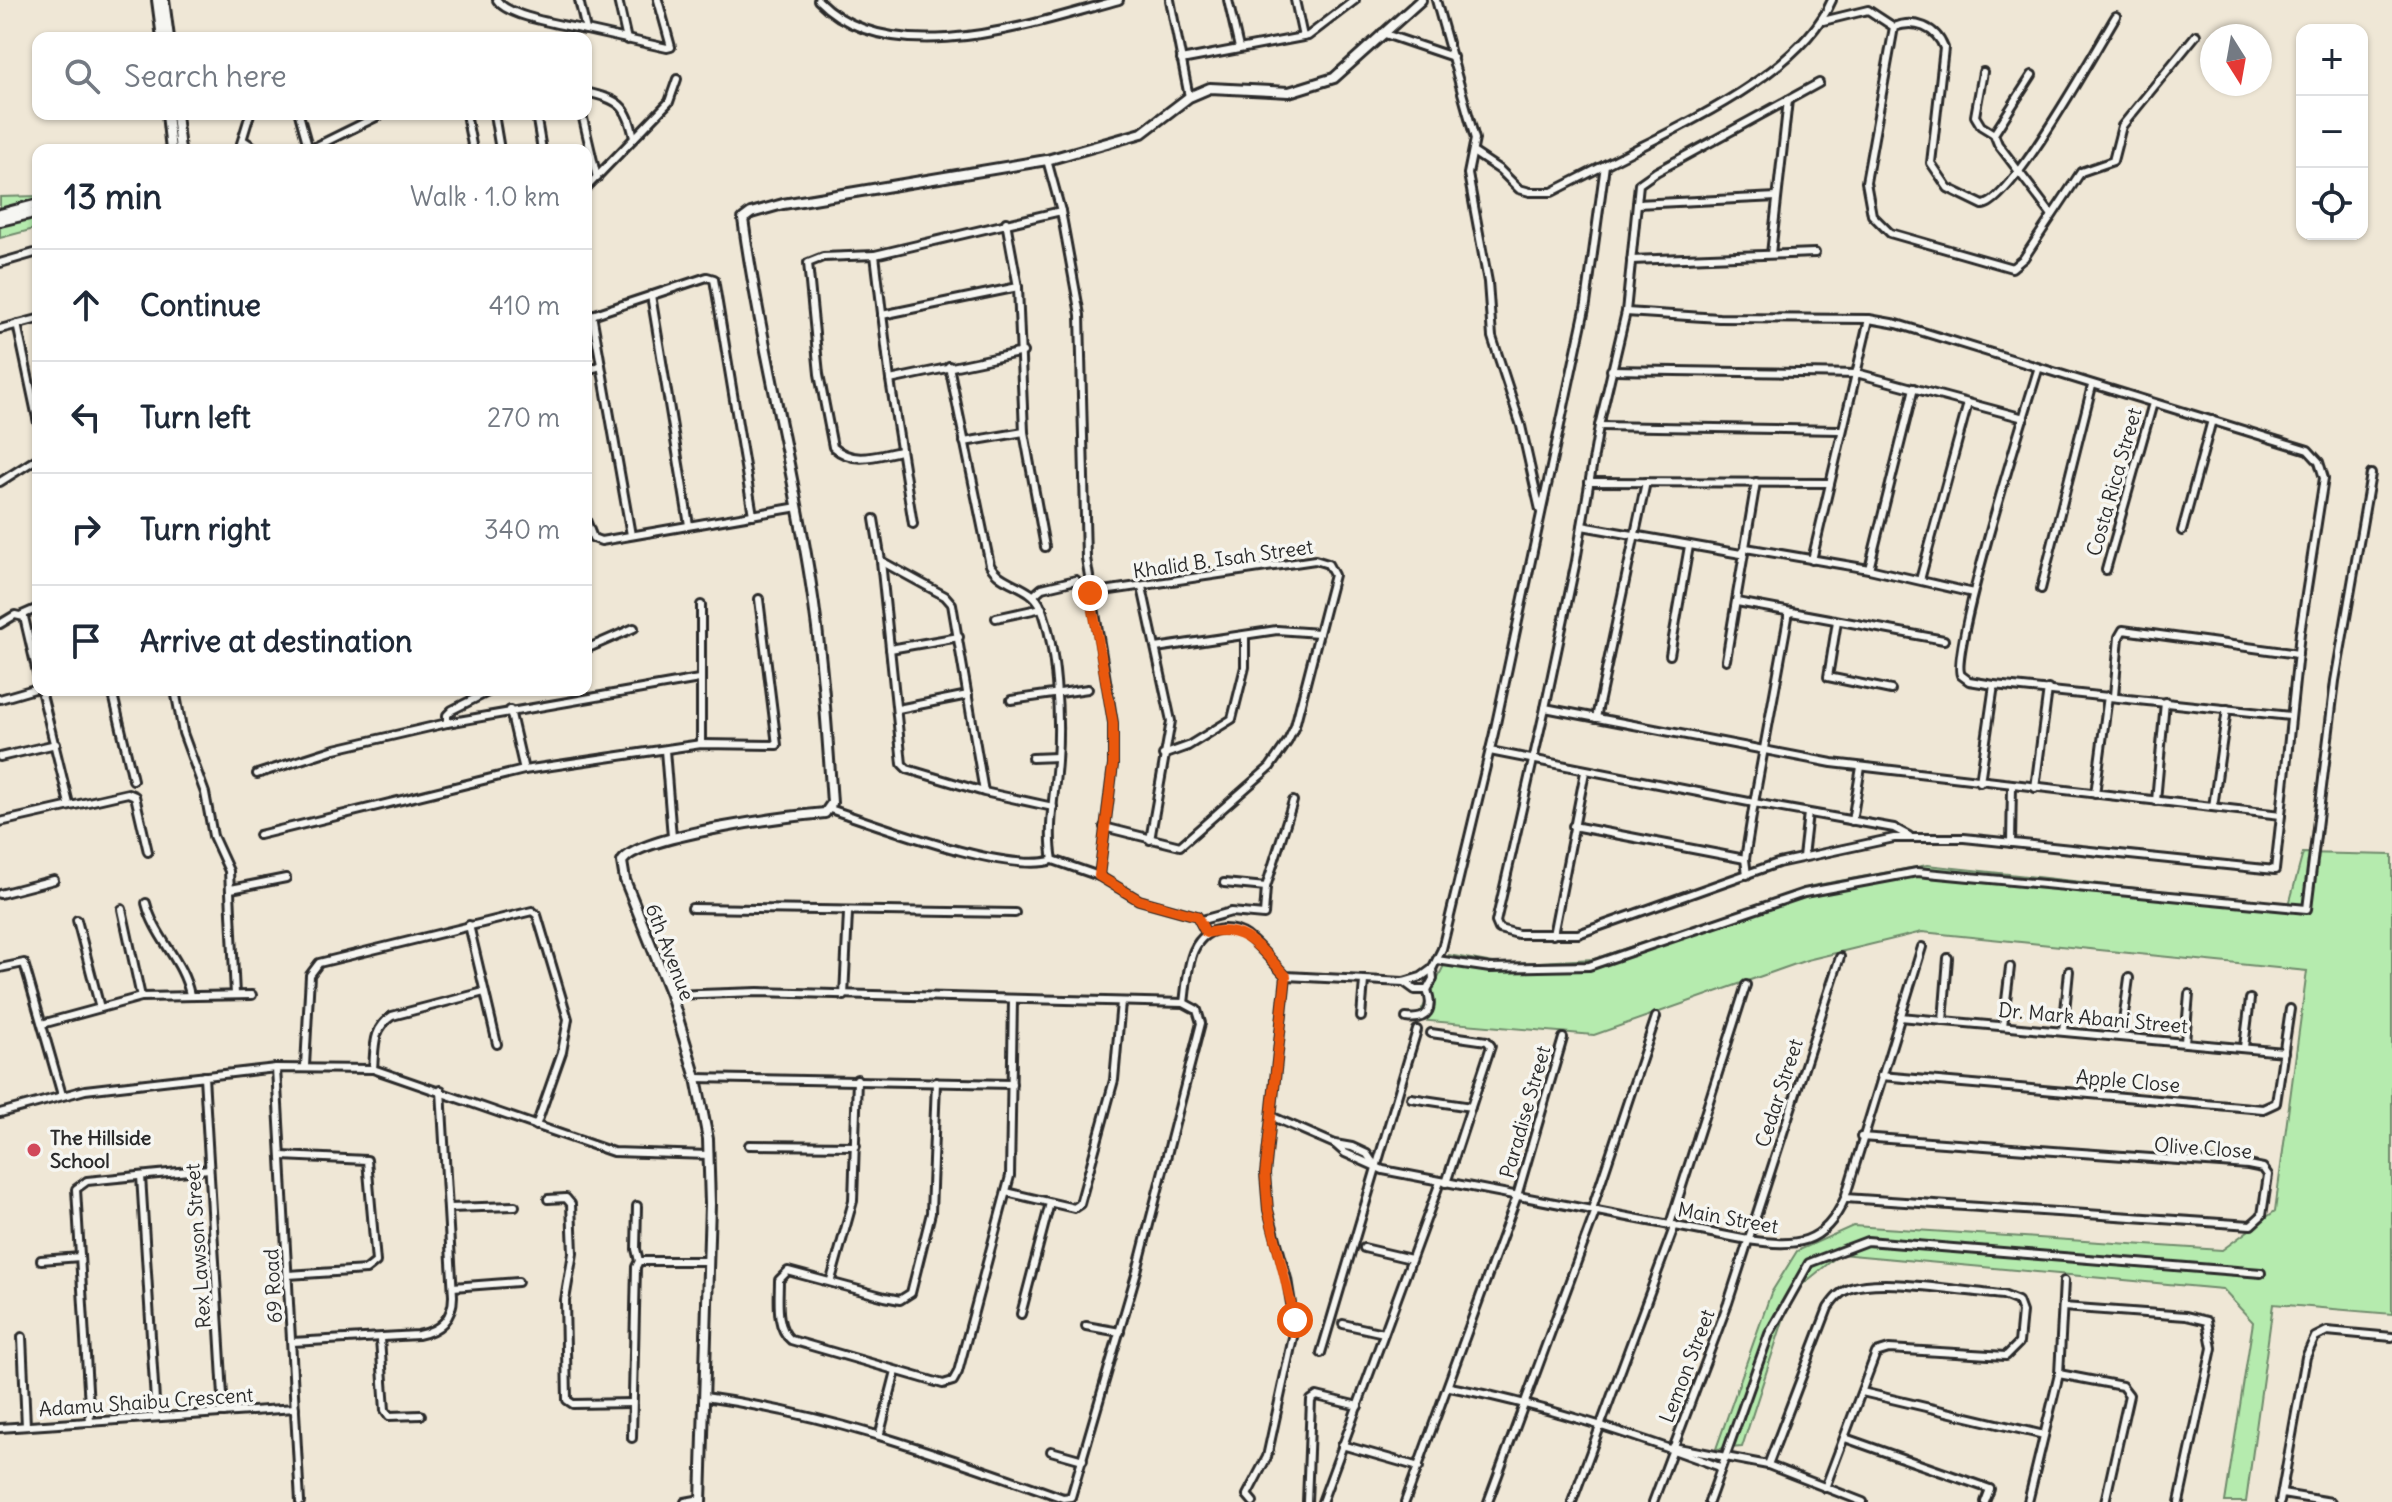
<!DOCTYPE html>
<html lang="en">
<head>
<meta charset="utf-8">
<style>
	body { margin:0; font-family:Delius,sans-serif; background:#f6f6f7; color:#1f2937 }
	.controls { position:absolute; right:24px; top:24px; display:grid; overflow:hidden; border-radius:16px; box-shadow:0 2px 6px #0004 }
	.controls button { width:72px; height:72px; display:grid; place-items:center; padding:0; border:0; border-bottom:2px solid #e0e1e3; background:#fff; color:#1f2937; font:40px sans-serif }
	.compass { position:absolute; left:2200px; top:24px; width:72px; height:72px; border-radius:50%; background:#fff; box-shadow:0 2px 6px #0004; rotate:169deg }
	.stop { position:absolute; width:24px; height:24px; margin:-18px; border:6px solid #ea580c; border-radius:50%; background:#fff }
	.stop.end { background:#ea580c; border-color:#fff; box-shadow:0 2px 8px #0008 }
	.list { margin:0; padding:0; list-style:none }
	h2 { display:flex; justify-content:space-between; align-items:center; height:104px; margin:0; padding:0 32px; font-size:34px }
	h2 small { font-size:26px; font-weight:400; color:#747a83 }
	.list li { display:grid; grid-template-columns:52px 1fr auto; gap:24px; align-items:center; box-sizing:border-box; height:112px; padding:0 32px; border-top:2px solid #e0e1e3 }
	.list b { display:block; font-size:30px; white-space:nowrap }
	.list em { font-size:26px; font-style:normal; color:#747a83 }
	.icon { flex:none; width:44px; height:44px; fill:none; stroke:currentColor; stroke-width:2; stroke-linecap:round; stroke-linejoin:round }
	.map { position:relative; flex:none; width:2392px; height:1502px; overflow:hidden }
	.search { position:absolute; background:#fff; box-shadow:0 2px 6px #0004; left:32px; top:32px; width:560px; height:88px; display:flex; align-items:center; gap:20px; box-sizing:border-box; padding:0 28px; border-radius:16px; color:#747a83; font-size:30px }
	.panel { position:absolute; background:#fff; box-shadow:0 2px 6px #0004; left:32px; top:144px; width:560px; height:552px; border-radius:16px }
	.map>svg:first-child { display:block }
	.green { fill:#b5ebae; stroke:#708b6c; stroke-width:2 }
	.lines { fill:none; stroke-linecap:round; stroke-linejoin:round }
	.street-casing { stroke:#2b2b2b; stroke-width:12 }
	.secondary-casing { stroke:#2b2b2b; stroke-width:14 }
	.street { stroke:#f6f6f2; stroke-width:6 }
	.secondary { stroke:#f6f6f2; stroke-width:8 }
	.route { stroke:#ea580c; stroke-width:10 }
	.poi-dot { fill:#d1495b; stroke:#f6f6f2; stroke-width:3 }
	.labels { text-anchor:middle; stroke-width:7; stroke-linejoin:round; paint-order:stroke }
	.street-label { font-size:20px; fill:#2b2b2b; stroke:#f6f6f2 }
	.poi-label { font-size:20px; font-weight:bold; fill:#2b2b2b; stroke:#f6f6f2; text-anchor:start }
</style>
</head>
<body>
<div class="map">
<svg width="2392" height="1502" viewBox="0 0 2392 1502">
	<rect width="100%" height="100%" fill="#efe7d6"/>
	<filter id="ink" filterUnits="userSpaceOnUse"><feTurbulence type="fractalNoise" baseFrequency=".0125" numOctaves="2"/><feDisplacementMap in="SourceGraphic" scale="16" xChannelSelector="R" yChannelSelector="G"/><feConvolveMatrix kernelMatrix="1 2 1 2 8 2 1 2 1" color-interpolation-filters="sRGB"/></filter>
	<g filter="url(#ink)">
		<!-- green -->
		<g class="green">
			<polygon points="38,196 38,228 0,238 0,197"/>
			<polygon points="2303,853 2392,855 2392,1314 2273,1304 2246,1502 2225,1502 2253,1322 2222,1289 1840,1254 1792,1293 1742,1447 1716,1449 1771,1293 1797,1251 1853,1226 2222,1250 2275,1211 2307,971 1922,932 1807,960 1594,1035 1417,1020 1449,955 1499,964 1594,959 1812,886 1927,865 2289,905"/>
		</g>
		<g class="lines">
			<defs>
				<g id="street">
					<path d="M497,0C507,17 565,25 586,30"/>
					<polyline points="579,0 586,30 667,48 671,47 658,0"/>
					<polyline points="618,0 627,40"/>
					<path d="M818,0C890,74 1034,23 1119,0"/>
					<polyline points="1170,0 1189,97"/>
					<polyline points="1228,0 1239,48"/>
					<polyline points="1295,0 1303,37"/>
					<polyline points="1436,0 1475,139 1468,174 1488,282 1492,337 1521,426 1540,510"/>
					<polyline points="1823,21 1868,10 1894,27 1866,182 1872,215 1890,233 2012,268 2024,258 2081,172 2113,161 2122,126 2196,35"/>
					<path d="M1894,27C1915,19 1936,27 1944,48L1931,163L1948,188L1983,205C2012,202 2097,47 2116,16"/>
					<polyline points="1382,33 1453,57"/>
					<polyline points="1181,60 1308,36 1355,0"/>
					<polyline points="1983,72 1975,116 1981,126 1994,134"/>
					<polyline points="2032,75 1994,134 1998,144 2051,214"/>
					<polyline points="1819,83 1656,172 1639,184 1626,312 1599,426 1576,561 1545,708 1496,922 1499,929 1518,934 1578,934 1778,863 1894,838 1964,838 2275,870 2281,815"/>
					<path d="M586,92C619,100 627,104 634,138"/>
					<polyline points="299,114 309,150 382,114"/>
					<polyline points="466,114 473,150"/>
					<polyline points="494,114 500,150"/>
					<polyline points="536,114 542,150"/>
					<polyline points="582,114 597,178"/>
					<polyline points="243,140 258,150"/>
					<polyline points="239,150 250,114"/>
					<polyline points="1473,152 1500,170 1519,189 1530,192 1552,192 1605,165"/>
					<polyline points="1047,160 1061,211 1080,315 1086,558 1113,723 1113,765 1099,876 1139,900 1197,916 1206,933"/>
					<polyline points="586,188 669,102 677,79"/>
					<polyline points="1637,204 1777,197"/>
					<polyline points="1006,222 1018,287 1024,432 1045,547"/>
					<polyline points="1771,254 1788,100"/>
					<path d="M875,255L823,257L808,263L819,374L833,447C853,465 876,456 900,451"/>
					<polyline points="1631,260 1815,253"/>
					<polyline points="0,263 38,252"/>
					<polyline points="651,295 689,525"/>
					<polyline points="592,314 631,535"/>
					<polyline points="882,315 1018,287"/>
					<polyline points="586,317 707,277 714,279 753,515"/>
					<polyline points="17,324 38,423"/>
					<polyline points="0,329 38,319"/>
					<path d="M949,366L990,565C1001,586 1032,584 1041,607C1057,648 1060,717 1057,761C1055,792 1047,829 1053,860L1099,876"/>
					<polyline points="586,370 601,366"/>
					<polyline points="1611,370 1860,374 2024,418"/>
					<path d="M2038,370C2026,409 1949,654 1961,675L1969,681L1994,685L2290,716"/>
					<polyline points="890,380 1023,352"/>
					<polyline points="1599,426 1840,430"/>
					<polyline points="964,442 1024,432"/>
					<polyline points="0,482 38,458"/>
					<polyline points="1589,482 1828,483"/>
					<polyline points="874,519 881,561"/>
					<polyline points="586,520 593,538 601,541 798,507"/>
					<polyline points="913,524 890,380 875,255 1061,211"/>
					<polyline points="1582,526 1741,554 1746,548 1869,569 1973,593"/>
					<polyline points="2182,531 2212,420"/>
					<polyline points="1812,560 1869,319"/>
					<polyline points="1869,569 1914,388"/>
					<polyline points="2106,570 2153,403"/>
					<polyline points="1920,580 1968,403"/>
					<polyline points="1142,587 1171,721 1150,840"/>
					<polyline points="2041,589 2092,386"/>
					<polyline points="1090,593 1315,560 1328,564 1334,575 1295,726 1288,741 1270,767 1180,846 1104,827"/>
					<polyline points="1034,595 1042,588 1076,580"/>
					<polyline points="1737,602 1944,640"/>
					<polyline points="701,605 701,744"/>
					<polyline points="22,615 38,608"/>
					<polyline points="996,618 1042,608"/>
					<polyline points="1837,621 1828,677 1891,690"/>
					<polyline points="0,624 15,615 24,617 38,677"/>
					<polyline points="1156,648 1277,630 1319,633"/>
					<polyline points="586,649 634,628"/>
					<polyline points="890,649 959,637"/>
					<polyline points="1670,655 1689,546"/>
					<polyline points="1726,660 1756,482"/>
					<polyline points="41,690 69,804"/>
					<polyline points="112,690 133,780"/>
					<polyline points="175,690 183,733 205,793 213,836 229,871 235,995"/>
					<polyline points="2114,696 2119,637 2123,630 2298,654"/>
					<polyline points="0,699 38,688"/>
					<polyline points="1011,700 1088,689"/>
					<polyline points="1545,708 1832,763 2281,815 2300,633 2324,478 2319,462 2308,450 1897,324 1869,319 1719,318 1626,312"/>
					<polyline points="898,709 968,695"/>
					<polyline points="510,710 524,770"/>
					<polyline points="1596,718 1646,482"/>
					<polyline points="447,723 447,715 452,710 492,690"/>
					<polyline points="665,750 672,837"/>
					<polyline points="1490,751 1754,803 1789,612"/>
					<polyline points="1163,755 1188,746 1232,719 1245,667 1245,635"/>
					<polyline points="0,757 56,744"/>
					<polyline points="1032,758 1057,757"/>
					<polyline points="257,774 335,749 447,723 699,679"/>
					<polyline points="1980,782 1994,685"/>
					<polyline points="2035,788 2048,689"/>
					<polyline points="984,792 952,604 945,596 881,561 902,764 907,769 984,792 1053,807"/>
					<polyline points="2095,794 2108,696"/>
					<polyline points="2156,801 2165,702"/>
					<polyline points="2213,807 2227,709"/>
					<path d="M830,809C878,825 1009,875 1053,860"/>
					<polyline points="1852,821 1861,767"/>
					<polyline points="0,822 128,793 135,796 148,852"/>
					<polyline points="1573,826 1745,859"/>
					<polyline points="259,835 524,770 701,744 777,745 759,599"/>
					<polyline points="2011,843 2012,786"/>
					<polyline points="1803,857 1808,813"/>
					<polyline points="1747,875 1745,859 1754,803 1894,828 1909,836"/>
					<polyline points="1224,883 1266,887"/>
					<polyline points="231,889 286,878"/>
					<polyline points="0,894 54,880"/>
					<path d="M146,903C155,938 183,960 190,995"/>
					<polyline points="692,908 1015,913"/>
					<polyline points="122,909 141,997"/>
					<polyline points="77,920 100,1008"/>
					<polyline points="1202,920 1231,912 1264,915 1266,887 1293,801"/>
					<polyline points="469,925 497,1044"/>
					<polyline points="1553,935 1585,772"/>
					<polyline points="1437,960 1490,968 1589,966 1804,893 1917,872 2307,909 2335,681 2371,474"/>
					<polyline points="0,968 24,963 62,1095"/>
					<polyline points="1404,982 1415,990 1427,990"/>
					<polyline points="1427,990 1433,979 1432,969"/>
					<path d="M671,995L758,992L1184,1003L1197,1010L1201,1023L1137,1271L1071,1497L1063,1498C941,1455 834,1415 705,1397"/>
					<polyline points="844,996 848,913"/>
					<path d="M1184,1003C1188,975 1187,931 1224,929C1232,929 1240,931 1247,936C1261,947 1273,963 1286,976L1404,982L1421,977L1432,969L1442,949L1494,733L1586,304L1605,165C1677,127 1799,76 1832,0"/>
					<polyline points="1361,1017 1364,981"/>
					<polyline points="1900,1017 2284,1052"/>
					<path d="M1406,1018C1428,1021 1434,1009 1427,990"/>
					<polyline points="1943,1021 1948,958"/>
					<polyline points="42,1024 141,997 252,995"/>
					<polyline points="2003,1026 2010,967"/>
					<polyline points="2063,1031 2069,971"/>
					<polyline points="1431,1033 1487,1041 1491,1046 1446,1183"/>
					<polyline points="2121,1036 2129,978"/>
					<polyline points="2185,1042 2189,994"/>
					<polyline points="2244,1047 2250,999"/>
					<polyline points="305,1066 310,975 319,963 532,911 537,915 568,1019 562,1052 536,1126"/>
					<polyline points="276,1068 300,1502"/>
					<path d="M373,1069C375,1047 372,1029 392,1016L484,992"/>
					<polyline points="204,1076 224,1413"/>
					<polyline points="1881,1076 2263,1109 2276,1103 2290,1009"/>
					<polyline points="696,1078 1012,1084"/>
					<path d="M936,1082L931,1213L911,1293L900,1300L885,1297L788,1271L779,1280C779,1299 775,1327 791,1340L943,1384L953,1381L958,1372L1010,1176L1013,1000"/>
					<polyline points="1411,1098 1471,1107"/>
					<polyline points="0,1113 85,1090 276,1068 373,1069 613,1152 709,1155"/>
					<polyline points="1273,1117 1335,1144 1352,1147 1367,1154 1375,1166"/>
					<path d="M1335,1144L1345,1153L1383,1170L1748,1240C1796,1247 1824,1246 1845,1198L1922,947"/>
					<polyline points="749,1145 856,1146"/>
					<polyline points="282,1156 367,1160 376,1262 366,1270 288,1275"/>
					<polyline points="141,1176 156,1417"/>
					<polyline points="1006,1192 1074,1208 1080,1204 1114,1080 1121,1002"/>
					<polyline points="1845,1198 2251,1225 2262,1215 2268,1175 2263,1168 2248,1165 1861,1137"/>
					<polyline points="548,1199 566,1198 571,1204 573,1253 565,1300 567,1400 573,1404 632,1403"/>
					<polyline points="449,1208 515,1206"/>
					<polyline points="1592,1209 1656,1017"/>
					<polyline points="1670,1224 1746,985"/>
					<polyline points="1364,1248 1411,1259"/>
					<polyline points="41,1260 80,1257"/>
					<polyline points="639,1261 708,1261"/>
					<polyline points="831,1280 853,1201 857,1079"/>
					<polyline points="453,1287 518,1282"/>
					<polyline points="2063,1307 2186,1316 2207,1321 2212,1348 2179,1502"/>
					<polyline points="1021,1314 1050,1203"/>
					<polyline points="1343,1324 1384,1333"/>
					<polyline points="1086,1326 1120,1332"/>
					<polyline points="22,1337 26,1426"/>
					<polyline points="380,1339 385,1410 389,1416 421,1415"/>
					<path d="M292,1342L418,1335C439,1331 453,1319 453,1296L441,1090"/>
					<polyline points="1321,1353 1417,1030"/>
					<polyline points="2059,1374 2122,1386 2129,1395 2105,1502"/>
					<path d="M1450,1387C1543,1405 1631,1434 1720,1467"/>
					<polyline points="1862,1392 2044,1435"/>
					<polyline points="90,1422 76,1189 87,1181 209,1169"/>
					<polyline points="0,1428 295,1408"/>
					<polyline points="880,1433 896,1371"/>
					<polyline points="632,1438 636,1267 639,1261 636,1249 637,1206"/>
					<polyline points="1845,1438 1990,1489 1985,1502"/>
					<polyline points="1342,1445 1419,1467"/>
					<polyline points="1673,1447 1768,1465 1863,1502"/>
					<polyline points="1051,1451 1083,1460"/>
					<path d="M1768,1465L1828,1308C1835,1298 1840,1292 1851,1288C1883,1277 1967,1292 2003,1295L2018,1301L2022,1312L2019,1343L2006,1356L1889,1349L1876,1353L1825,1488"/>
					<polyline points="2282,1494 2331,1502"/>
					<polyline points="685,1502 701,1499"/>
					<polyline points="1253,1502 1247,1495 1267,1457 1295,1328 1287,1279 1268,1210 1265,1174 1286,976"/>
					<polyline points="1307,1502 1311,1400 1317,1396 1358,1406"/>
					<polyline points="1322,1502 1440,1182"/>
					<polyline points="1405,1502 1517,1196 1563,1038"/>
					<polyline points="1488,1502 1596,1210"/>
					<polyline points="1572,1502 1675,1225"/>
					<polyline points="1653,1502 1728,1303 1840,957"/>
					<polyline points="1709,1502 1769,1334 1809,1263 1867,1241 2261,1273"/>
					<polyline points="2028,1502 2059,1374 2064,1281"/>
					<polyline points="2280,1502 2306,1357 2315,1337 2327,1331 2392,1337"/>
				</g>
				<g id="secondary">
					<polyline points="157,0 162,38"/>
					<polyline points="164,0 169,38"/>
					<polyline points="167,114 171,150"/>
					<polyline points="176,114 180,150"/>
					<polyline points="0,214 38,204"/>
					<polyline points="0,221 38,212"/>
					<path d="M701,1502L710,1204L708,1139L696,1078L671,995L625,880L622,862C636,835 791,816 825,813L832,803C827,728 822,653 810,578C791,458 760,340 743,219L751,213L783,204L1047,160L1142,133L1189,97L1210,88L1289,92L1334,78L1421,0"/>
				</g>
			</defs>
			<!-- street casing -->
			<use href="#street" class="street-casing"/>
			<!-- secondary casing -->
			<use href="#secondary" class="secondary-casing"/>
			<!-- street -->
			<use href="#street" class="street"/>
			<!-- secondary -->
			<use href="#secondary" class="secondary"/>
		</g>
	</g>
	<g class="lines" filter="url(#ink)">
		<!-- route -->
		<path class="route" d="M1090,593L1113,723V765L1099,876L1139,900L1197,916L1206,933C1245,923 1261,950 1286,976L1265,1174L1268,1210L1295,1320"/>
	</g>
	<!-- markers -->
	<circle class="poi-dot" cx="34" cy="1150" r="8"/>
	<g class="labels">
		<!-- street labels -->
		<g class="street-label">
			<text transform="translate(2114 482) rotate(-74)" y="7">Costa Rica Street</text>
			<text transform="translate(1223 559) rotate(-8)" y="7">Khalid B. Isah Street</text>
			<text transform="translate(670 952) rotate(69)" y="7">6th Avenue</text>
			<text transform="translate(2093 1018) rotate(5)" y="7">Dr. Mark Abani Street</text>
			<text transform="translate(2128 1081) rotate(5)" y="7">Apple Close</text>
			<text transform="translate(1779 1093) rotate(-72)" y="7">Cedar Street</text>
			<text transform="translate(1525 1112) rotate(-74)" y="7">Paradise Street</text>
			<text transform="translate(2203 1148) rotate(4)" y="7">Olive Close</text>
			<text transform="translate(1728 1218) rotate(10)" y="7">Main Street</text>
			<text transform="translate(198 1246) rotate(-94)" y="7">Rex Lawson Street</text>
			<text transform="translate(273 1286) rotate(-93)" y="7">69 Road</text>
			<text transform="translate(1687 1366) rotate(-69)" y="7">Lemon Street</text>
			<text transform="translate(146 1402) rotate(-4)" y="7">Adamu Shaibu Crescent</text>
		</g>
		<!-- poi labels -->
		<g class="poi-label">
			<text x="50" y="1145">The Hillside<tspan x="50" dy="23">School</tspan></text>
		</g>
	</g>
</svg>
<div class="controls">
<button>+</button>
<button>−</button>
<button><svg class="icon" aria-label="locate" viewBox="0 0 24 24"><circle cx="12" cy="12" r="6"/><path d="M12 2v4M12 18v4M2 12h4M18 12h4"/></svg></button>
</div>
<svg class="compass" viewBox="-18 -18 36 36"><path d="M0-13l5 13h-10z" fill="#e53935"/><path d="M0 13l5-13h-10z" fill="#747a83"/></svg>
<div class="stop" style="left:1295px;top:1320px"></div>
<div class="stop end" style="left:1090px;top:593px"></div>
<div class="search"><svg class="icon" aria-label="search" viewBox="0 0 24 24"><circle cx="10" cy="10" r="6"/><path d="M15 15l6 6"/></svg>Search here</div>
<section class="panel">
<h2>13 min<small>Walk · 1.0 km</small></h2>
<ul class="list">
<li><svg class="icon" aria-label="ahead" viewBox="0 0 24 24"><path d="M12 20V5M6 11l6-6 6 6"/></svg><div><b>Continue</b></div><em>410 m</em></li>
<li><svg class="icon" aria-label="left" viewBox="0 0 24 24"><path d="M17 20v-9H6M10 6l-5 5 5 5"/></svg><div><b>Turn left</b></div><em>270 m</em></li>
<li><svg class="icon" aria-label="right" viewBox="0 0 24 24"><path d="M7 20v-9h11M14 6l5 5-5 5"/></svg><div><b>Turn right</b></div><em>340 m</em></li>
<li><svg class="icon" aria-label="arrive" viewBox="0 0 24 24"><path d="M6 21V4h12l-3 4 3 4H6"/></svg><div><b>Arrive at destination</b></div></li>
</ul>
</section>
</div>
</body>
</html>
